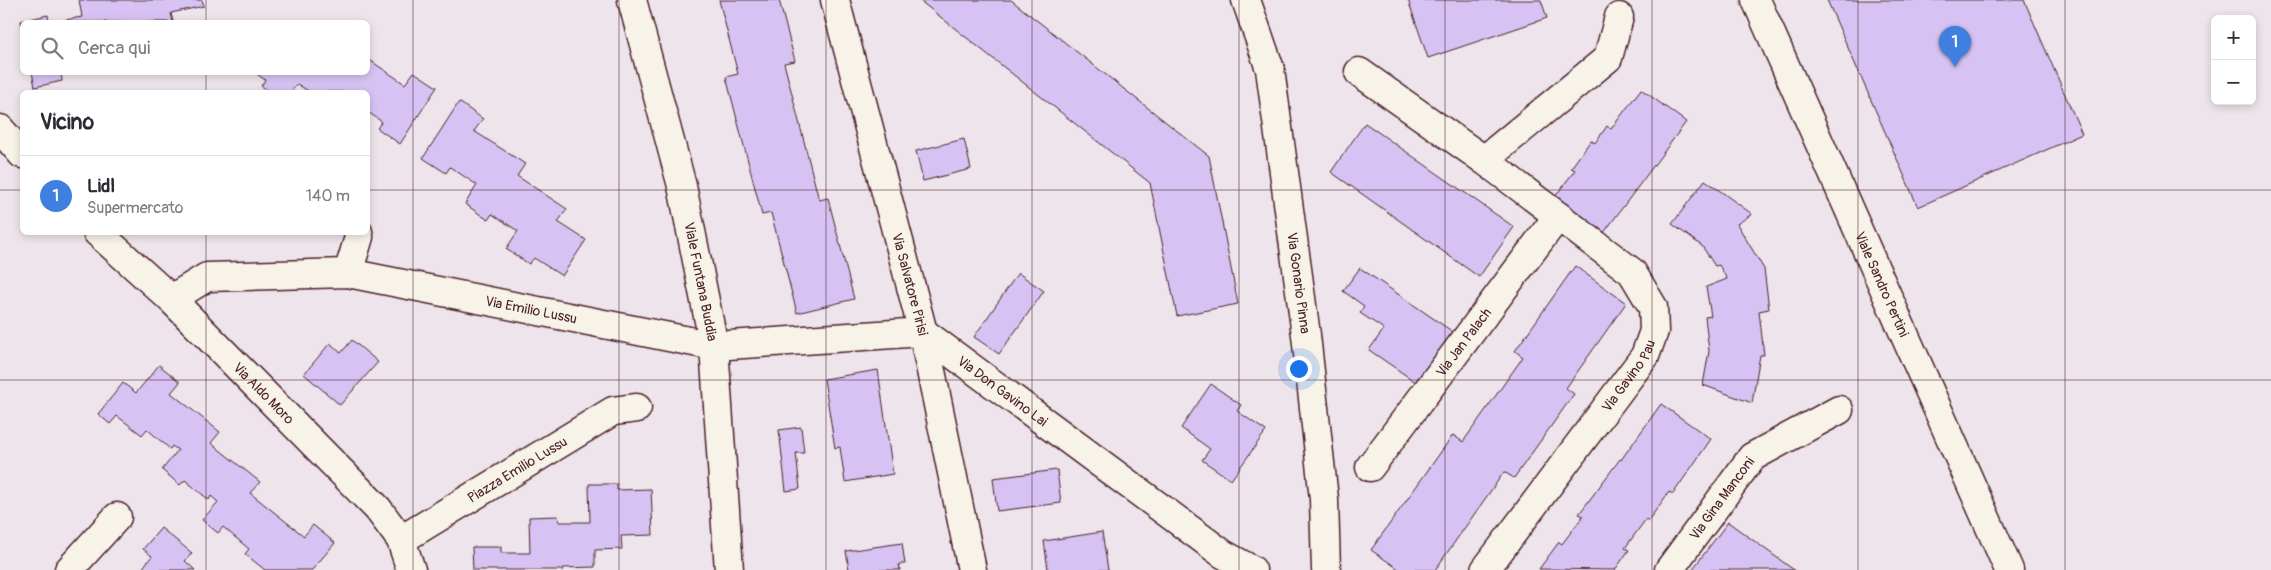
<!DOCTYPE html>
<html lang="it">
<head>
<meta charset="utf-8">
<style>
	body { margin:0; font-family:Pangolin,sans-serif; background:#f7f7f7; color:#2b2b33 }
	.controls { position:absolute; right:15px; top:15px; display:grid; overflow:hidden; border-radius:8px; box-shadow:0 2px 8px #0003 }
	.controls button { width:45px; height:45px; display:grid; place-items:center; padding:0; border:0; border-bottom:1px solid #e1e1e2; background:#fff; color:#2b2b33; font:25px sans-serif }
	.you { position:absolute; left:1298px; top:368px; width:18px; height:18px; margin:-12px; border:4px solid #fff; border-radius:50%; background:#1a73e8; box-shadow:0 0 0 8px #1a73e833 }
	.badge { display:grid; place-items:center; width:32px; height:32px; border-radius:50%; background:#d93025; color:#fff; font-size:16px; font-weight:700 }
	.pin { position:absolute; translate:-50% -41px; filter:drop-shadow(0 1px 2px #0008) }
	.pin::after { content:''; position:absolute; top:26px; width:18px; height:15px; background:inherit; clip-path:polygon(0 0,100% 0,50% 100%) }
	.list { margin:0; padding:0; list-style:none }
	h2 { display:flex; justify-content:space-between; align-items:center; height:65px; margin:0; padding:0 20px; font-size:21px }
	h2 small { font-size:16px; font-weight:400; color:#7c7c81 }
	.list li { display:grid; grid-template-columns:32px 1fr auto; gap:15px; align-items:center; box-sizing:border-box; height:80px; padding:0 20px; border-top:1px solid #e1e1e2 }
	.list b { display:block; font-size:19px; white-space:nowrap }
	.list p { margin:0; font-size:16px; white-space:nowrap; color:#7c7c81 }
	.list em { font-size:16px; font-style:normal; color:#7c7c81 }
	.icon { flex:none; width:28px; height:28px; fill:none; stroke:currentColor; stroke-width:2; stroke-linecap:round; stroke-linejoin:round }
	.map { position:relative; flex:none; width:2271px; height:570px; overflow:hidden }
	.search { position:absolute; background:#fff; box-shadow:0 2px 8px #0003; left:20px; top:20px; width:350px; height:55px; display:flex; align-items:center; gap:12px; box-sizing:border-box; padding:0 18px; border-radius:8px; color:#7c7c81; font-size:19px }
	.panel { position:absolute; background:#fff; box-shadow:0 2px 8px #0003; left:20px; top:90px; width:350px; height:145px; border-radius:8px }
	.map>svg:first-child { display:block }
	.building { fill:#d7c3f3; stroke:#4a1f2b }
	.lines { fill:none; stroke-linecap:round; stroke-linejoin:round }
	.minor-casing { stroke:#4a1f2b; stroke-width:31 }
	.tertiary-casing { stroke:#4a1f2b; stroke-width:31 }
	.secondary-casing { stroke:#4a1f2b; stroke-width:31 }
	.minor { stroke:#f7f3e8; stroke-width:28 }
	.tertiary { stroke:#f7f3e8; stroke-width:28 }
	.secondary { stroke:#f7f3e8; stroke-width:28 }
	.grid { fill:none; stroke:#4a1f2b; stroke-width:1; stroke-opacity:0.55 }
	.labels { text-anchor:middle; stroke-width:5; stroke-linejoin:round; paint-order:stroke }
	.street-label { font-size:14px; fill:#4a1f2b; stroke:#f7f3e8 }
</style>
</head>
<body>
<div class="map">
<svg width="2271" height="570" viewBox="0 0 2271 570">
	<rect width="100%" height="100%" fill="#ede5eb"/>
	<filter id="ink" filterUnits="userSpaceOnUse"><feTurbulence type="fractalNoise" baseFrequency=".02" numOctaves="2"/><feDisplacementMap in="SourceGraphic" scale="10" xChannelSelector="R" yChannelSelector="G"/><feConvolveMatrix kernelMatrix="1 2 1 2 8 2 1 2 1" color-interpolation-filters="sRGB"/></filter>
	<g filter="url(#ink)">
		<!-- building -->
		<g class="building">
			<polygon points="79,0 202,0 204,6 171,13 173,22 54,22 82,17"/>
			<polygon points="719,0 779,0 795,61 784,63 819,200 828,198 854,299 797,313 771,213 762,215 726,77 738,74"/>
			<polygon points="919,0 1011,0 1209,156 1238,304 1177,316 1150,183"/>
			<polygon points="1408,0 1541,0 1547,18 1428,58"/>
			<polygon points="1827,0 2024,0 2082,134 1918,207"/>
			<polygon points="48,15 49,22 22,22 22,27 21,21"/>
			<polygon points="368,59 405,84 414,72 437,87 400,144 377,128 382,122 368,112 368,92 310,92 297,84 291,92 272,92 261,86 265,80 254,72 368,72"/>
			<polygon points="32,72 61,72 62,81 35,87"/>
			<polygon points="1641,89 1686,122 1603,234 1554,198 1575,170 1571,168 1591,140 1595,143 1607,126 1611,129"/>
			<polygon points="459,102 483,119 474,131 525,164 517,176 567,209 558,222 586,240 562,276 534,258 529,264 506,249 518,231 492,214 488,220 465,204 477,185 450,167 446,173 423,158"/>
			<polygon points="1365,123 1514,227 1479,277 1331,172"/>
			<polygon points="964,139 971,169 923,181 916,151"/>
			<polygon points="1705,180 1752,214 1737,224 1764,269 1769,309 1759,311 1764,355 1760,355 1752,403 1703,385 1709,351 1705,317 1711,316 1706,287 1727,279 1719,265 1715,266 1702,246 1672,224"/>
			<polygon points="1575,266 1626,303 1566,388 1574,394 1514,478 1504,472 1435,570 1400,570 1371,550 1453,435 1463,442 1523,357 1515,351"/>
			<polygon points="1360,268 1456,334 1420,385 1369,350 1384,329 1360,313 1364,306 1343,291"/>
			<polygon points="1018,273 1044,291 999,354 974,337"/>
			<polygon points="352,340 378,362 340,405 304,374 330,343 341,353"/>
			<polygon points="159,365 180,382 171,393 220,432 211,443 260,482 250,493 304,536 313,525 335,543 312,570 265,570 245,554 249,549 223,527 218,533 202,520 218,502 211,496 209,500 185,480 180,485 162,470 178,450 172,446 170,449 147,429 142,435 117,416 110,424 98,414 123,383 136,393"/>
			<polygon points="878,370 893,474 845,482 840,447 835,448 824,379"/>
			<polygon points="1211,384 1241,405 1237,411 1266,431 1231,480 1202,460 1210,449 1181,428"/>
			<polygon points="1661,404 1711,439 1673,494 1669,492 1648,521 1646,519 1625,548 1629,550 1615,570 1539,569 1559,542 1562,544 1583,516 1579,514 1620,459 1621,460"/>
			<polygon points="801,427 804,453 796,453 800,489 786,491 779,430"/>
			<polygon points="1057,470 1061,503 997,511 993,478"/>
			<polygon points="589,484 617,484 617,490 651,489 653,535 621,536 622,549 595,550 595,567 563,568 563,570 473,570 472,547 501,547 501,553 530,553 529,517 558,516 559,522 590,522"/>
			<polygon points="1728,522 1794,570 1692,570"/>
			<polygon points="161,528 192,553 185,561 195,570 141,570 152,556 143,549"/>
			<polygon points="1102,532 1108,570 1048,570 1044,541"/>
			<polygon points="902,543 905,564 899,564 900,570 849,570 846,551"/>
		</g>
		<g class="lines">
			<defs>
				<g id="minor">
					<path id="s1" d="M835,0L923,332L972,570"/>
					<path id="s2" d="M1246,0L1270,69L1306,335L1324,499L1326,570"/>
					<polyline points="1359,72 1484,160"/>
					<polyline points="0,129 22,154"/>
					<path id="s3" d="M97,232L171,299L378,509L401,540L411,570"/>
					<polyline points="348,273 359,237 358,232"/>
					<path id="s4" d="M171,299L207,277L348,273L714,346L923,332L1223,554L1252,570"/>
					<path id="s5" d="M1370,467L1558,216"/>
					<path id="s6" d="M401,540L613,411L637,408"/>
					<polyline points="69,570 117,517"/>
					<path id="s7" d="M1485,570L1645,356L1654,331L1653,307L1632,272L1484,160L1608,58L1619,17"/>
					<path id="s8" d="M1669,570L1752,457L1839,410"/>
				</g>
				<g id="tertiary">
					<path id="s9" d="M1756,0L2009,570"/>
				</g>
				<g id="secondary">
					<path id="s10" d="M632,0L682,186L714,346L729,570"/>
				</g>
			</defs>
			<!-- minor casing -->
			<use href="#minor" class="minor-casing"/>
			<!-- tertiary casing -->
			<use href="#tertiary" class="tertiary-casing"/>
			<!-- secondary casing -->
			<use href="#secondary" class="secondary-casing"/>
			<!-- minor -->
			<use href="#minor" class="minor"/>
			<!-- tertiary -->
			<use href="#tertiary" class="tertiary"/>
			<!-- secondary -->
			<use href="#secondary" class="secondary"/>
		</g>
	</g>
	<!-- grid -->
	<path class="grid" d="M206,0V22M413,0V570M619,0V570M826,0V570M1032,0V570M1239,0V570M1445,0V570M1652,0V570M1858,0V570M2065,0V570M206,72V92M0,190H22M368,190H2271M206,232V570M0,380H2271"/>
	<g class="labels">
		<!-- street labels -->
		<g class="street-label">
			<text dy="5" stroke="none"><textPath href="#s10" startOffset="290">Viale Funtana Buddia</textPath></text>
			<text dy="5" stroke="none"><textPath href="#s1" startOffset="294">Via Salvatore Pirisi</textPath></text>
			<text dy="5" stroke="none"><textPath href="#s2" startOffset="289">Via Gonario Pinna</textPath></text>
			<text dy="5" stroke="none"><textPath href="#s9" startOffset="311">Viale Sandro Pertini</textPath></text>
			<text dy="5" stroke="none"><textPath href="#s4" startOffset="370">Via Emilio Lussu</textPath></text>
			<text dy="5" stroke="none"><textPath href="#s5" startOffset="156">Via Jan Palach</textPath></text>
			<text dy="5" stroke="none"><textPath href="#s7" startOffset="242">Via Gavino Pau</textPath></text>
			<text dy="5" stroke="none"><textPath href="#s4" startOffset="865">Via Don Gavino Lai</textPath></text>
			<text dy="5" stroke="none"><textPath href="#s3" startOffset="232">Via Aldo Moro</textPath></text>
			<text dy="5" stroke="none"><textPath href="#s6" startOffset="136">Piazza Emilio Lussu</textPath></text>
			<text dy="5" stroke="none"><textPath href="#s8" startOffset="89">Via Gina Manconi</textPath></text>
		</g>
	</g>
</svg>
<div class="controls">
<button>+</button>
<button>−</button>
</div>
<div class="you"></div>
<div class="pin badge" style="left:1955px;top:67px;background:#3f7fe0">1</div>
<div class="search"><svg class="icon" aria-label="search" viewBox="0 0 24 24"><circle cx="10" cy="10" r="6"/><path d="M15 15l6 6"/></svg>Cerca qui</div>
<section class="panel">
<h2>Vicino<small></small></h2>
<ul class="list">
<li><span class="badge" style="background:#3f7fe0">1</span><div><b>Lidl</b><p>Supermercato</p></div><em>140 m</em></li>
</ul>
</section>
</div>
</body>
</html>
